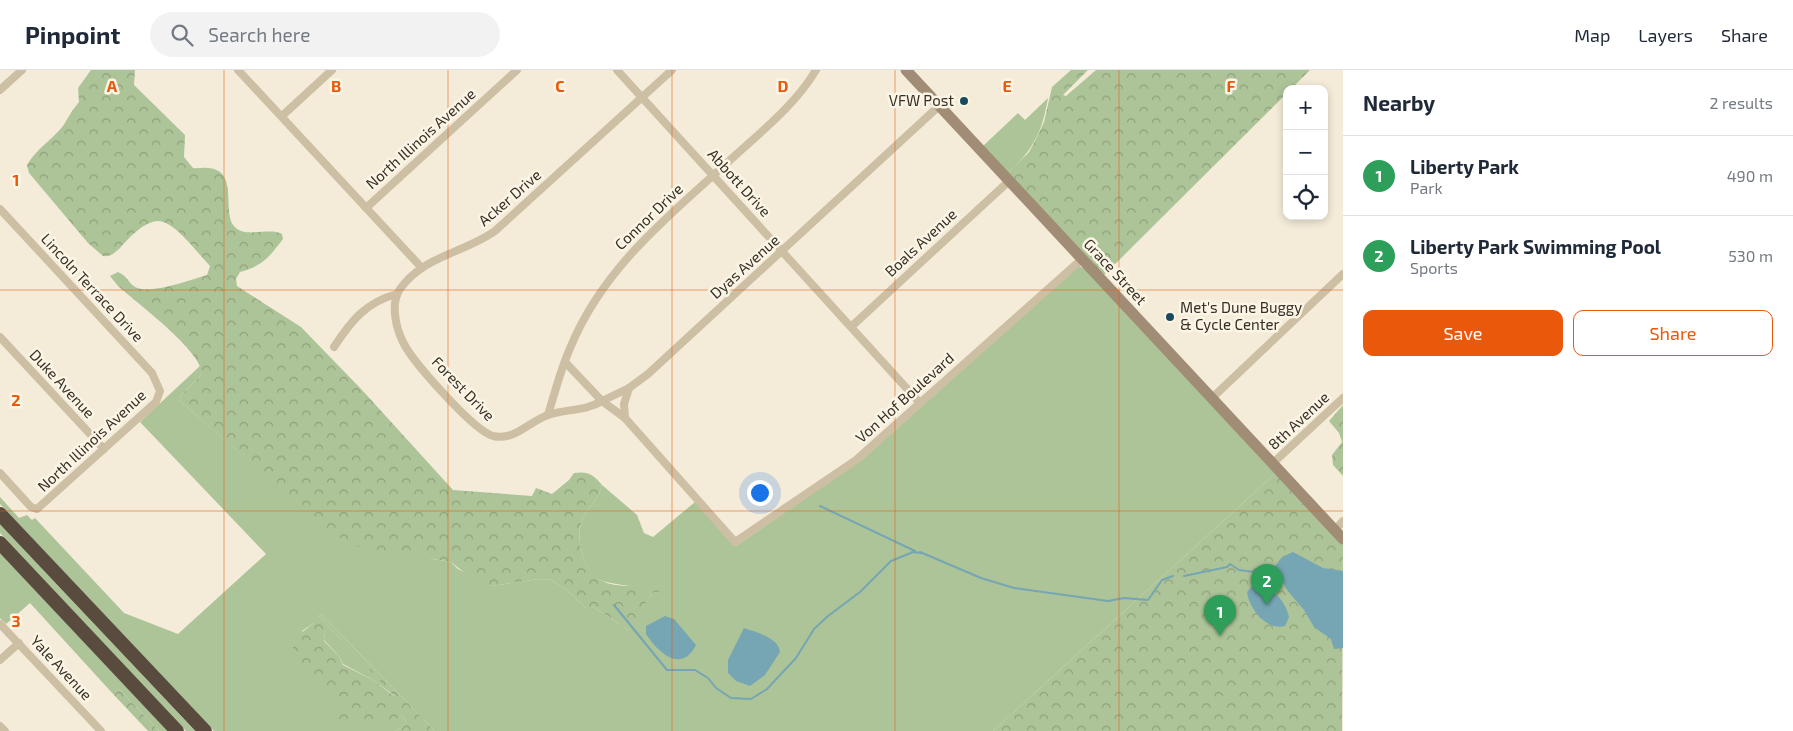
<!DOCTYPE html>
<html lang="en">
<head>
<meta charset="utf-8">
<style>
	body { margin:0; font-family:"Exo 2",sans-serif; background:#f2f2f3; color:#1f2937 }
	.controls { position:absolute; right:15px; top:15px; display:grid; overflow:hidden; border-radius:10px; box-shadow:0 2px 8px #0003 }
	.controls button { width:45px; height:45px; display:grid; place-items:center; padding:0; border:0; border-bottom:1px solid #e0e1e3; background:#fff; color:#1f2937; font:25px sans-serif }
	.you { position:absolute; left:759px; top:422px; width:18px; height:18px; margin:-12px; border:4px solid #fff; border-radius:50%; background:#1a73e8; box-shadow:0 0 0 8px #1a73e833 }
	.badge { display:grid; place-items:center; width:32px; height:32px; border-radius:50%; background:#ea580c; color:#fff; font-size:16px; font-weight:700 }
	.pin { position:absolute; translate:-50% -41px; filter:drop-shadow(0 1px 2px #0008) }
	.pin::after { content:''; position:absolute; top:26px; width:18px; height:15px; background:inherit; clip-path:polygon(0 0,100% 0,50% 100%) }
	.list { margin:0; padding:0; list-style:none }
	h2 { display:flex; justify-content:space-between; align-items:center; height:65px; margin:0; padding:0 20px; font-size:21px }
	h2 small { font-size:16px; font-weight:400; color:#747a83 }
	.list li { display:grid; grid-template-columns:32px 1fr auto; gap:15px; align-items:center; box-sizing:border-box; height:80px; padding:0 20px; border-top:1px solid #e0e1e3 }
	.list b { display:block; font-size:19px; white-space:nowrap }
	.list p { margin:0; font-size:16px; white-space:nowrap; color:#747a83 }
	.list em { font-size:16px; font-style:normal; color:#747a83 }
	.actions { display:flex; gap:10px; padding:15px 20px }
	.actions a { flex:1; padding:11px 0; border:1px solid #ea580c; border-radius:10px; text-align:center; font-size:18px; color:#ea580c }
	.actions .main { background:#ea580c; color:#fff }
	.icon { flex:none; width:28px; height:28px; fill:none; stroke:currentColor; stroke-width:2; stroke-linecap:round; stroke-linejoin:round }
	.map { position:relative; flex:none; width:1343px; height:661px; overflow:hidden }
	header { display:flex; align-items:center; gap:30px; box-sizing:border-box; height:70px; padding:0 25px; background:#fff; border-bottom:1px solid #e0e1e3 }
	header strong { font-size:24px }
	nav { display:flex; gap:28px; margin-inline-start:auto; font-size:18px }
	.search { width:350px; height:45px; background:#f2f2f3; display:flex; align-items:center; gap:12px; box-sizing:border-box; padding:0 18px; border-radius:28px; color:#747a83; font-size:19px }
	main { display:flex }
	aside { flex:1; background:#fff }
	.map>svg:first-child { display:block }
	.grass { fill:#adc498 }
	.forest { fill:url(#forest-crowns) }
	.water { fill:#76a5b3 }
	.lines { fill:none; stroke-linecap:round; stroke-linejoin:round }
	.stream { stroke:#76a5b3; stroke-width:2 }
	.street { stroke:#cdbfa4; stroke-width:8 }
	.secondary { stroke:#a18d75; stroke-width:11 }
	.highway { stroke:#594b3d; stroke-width:14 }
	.grid { fill:none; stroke:#e8590c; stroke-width:1; stroke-opacity:0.55 }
	.poi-dot { fill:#184b5d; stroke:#fbf5e6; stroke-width:2 }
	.labels { text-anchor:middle; stroke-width:5; stroke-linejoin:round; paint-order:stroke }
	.poi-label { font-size:15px; fill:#382f26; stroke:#fbf5e6; text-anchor:end }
	.street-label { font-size:15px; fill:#382f26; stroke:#fbf5e6 }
	.grid-label { font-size:16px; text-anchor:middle; font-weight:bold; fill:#e8590c; stroke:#fbf5e6; stroke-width:5; stroke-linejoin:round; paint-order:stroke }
</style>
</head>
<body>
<header>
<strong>Pinpoint</strong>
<div class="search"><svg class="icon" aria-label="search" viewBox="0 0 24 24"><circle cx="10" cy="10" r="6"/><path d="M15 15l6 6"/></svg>Search here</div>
<nav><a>Map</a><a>Layers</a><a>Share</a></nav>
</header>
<main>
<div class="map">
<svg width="1343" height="661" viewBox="0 0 1343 661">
	<defs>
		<pattern id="forest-crowns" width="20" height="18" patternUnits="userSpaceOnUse" patternTransform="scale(1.25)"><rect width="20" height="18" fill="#adc498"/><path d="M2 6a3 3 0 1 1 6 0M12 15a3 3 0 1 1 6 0" fill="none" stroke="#8ea07c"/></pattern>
	</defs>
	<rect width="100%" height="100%" fill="#f4ecd9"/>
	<!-- grass -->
	<g class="grass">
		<path d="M1048,28C1042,63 1033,80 1007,104L982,77L1018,43L1025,50Z"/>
		<path d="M1079,196L1086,199L1277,402L993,661H435L321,544L319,546L396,627L373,610L343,594L339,586L324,570L325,562L314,553L302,561L328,627L344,632L351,639L346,642L362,647L401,645L406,651L403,657L395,661H214L0,434V427L19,448L27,445L32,450L35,448L124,543L178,564L266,484L140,352L201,295L202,304L180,326L181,332L306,439L432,489L451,492L458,499L491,516L540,509L551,510L568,521L587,539L592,536L628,560L652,523L660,522C650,520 640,518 630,516C604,512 589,513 582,482C579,472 578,462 582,451C586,438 597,434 602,415L637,445L644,463L653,467L695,432L736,476L864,388Z"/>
		<polygon points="0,454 195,661 186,661 0,463"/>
		<polygon points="0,483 168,661 159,661 120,620 117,619 114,625 30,533 6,554 0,548"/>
	</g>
	<!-- forest -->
	<g class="forest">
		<path d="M91,0H135L134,15L185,65L184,87L193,98C198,99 203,97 208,98C239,100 222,141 234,156C244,169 269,157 282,164L283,169C269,187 263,196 240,202L236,209L237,216L301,257L362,320L453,420L532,426L536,418L552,424L569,410L574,403C588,401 593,404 602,415C597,434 586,438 582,451C578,461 579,472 582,482C591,522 624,516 657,515L662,516L663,520L661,522L652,523L631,557L628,560L592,536L591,539H587L568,521L551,510L540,509L491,516L475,511L451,492L359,477L336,466L181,332L180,326L202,304C201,280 138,234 118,216L110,206L118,202C128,206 128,213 135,217C150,225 190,210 207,205L210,196C199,185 175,151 158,151C143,152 129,168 120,178C114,183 111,187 103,186L88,173L29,103L27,95C36,79 52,70 63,56C68,48 72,40 79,32L78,18Z"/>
		<polygon points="1071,0 1088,0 1063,25 1066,26 1096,0 1310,0 1291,19 1287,19 1287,23 1103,206 1007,104 1029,82 1035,71 1044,52 1052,17"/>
		<polygon points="1343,335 1343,406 1333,395 1332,385 1342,372 1339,363 1329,351"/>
		<polygon points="1277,402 1343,474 1342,661 993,661"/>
		<path d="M321,544L435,661H395L403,657L406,651L401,645C390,656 373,661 362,647L354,653L339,654L337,645L350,639C344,632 337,632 329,628C311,618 290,589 293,569L314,553L321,554L325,562L324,571L339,586L343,595L373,610L395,627L319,546Z"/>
		<polygon points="117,619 120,620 159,661 148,661 114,625"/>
	</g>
	<!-- water -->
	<g class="water">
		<polygon points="1293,482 1323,498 1343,501 1343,578 1334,579 1331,569 1314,557 1304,540 1287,520 1280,507 1273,507 1269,504 1282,487"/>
		<path d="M1253,515C1271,515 1285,530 1289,547L1285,556C1266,561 1249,538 1247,522Z"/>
		<path d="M665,546L674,549L696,575C681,605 657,581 646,564V556Z"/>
		<path d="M744,558C756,562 779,568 780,582L765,605L750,616L736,611L728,603V590Z"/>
	</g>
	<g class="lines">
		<!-- stream -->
		<g class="stream">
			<polyline points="820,436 915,481"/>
			<polyline points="920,482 981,508 1014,518 1108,531 1124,528 1148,530 1162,510 1173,506"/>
			<polyline points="1184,506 1227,497 1230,494 1239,500 1269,504"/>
			<polyline points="614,535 667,600 695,600 708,608 716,618 731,628 751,629 767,619 796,588 814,559 828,546 860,522 891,491 913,482 921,483"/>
		</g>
		<!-- street -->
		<g class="street">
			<polyline points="238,0 421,197"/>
			<polyline points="617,0 920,333"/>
			<path d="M672,0L495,161C464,183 423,186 400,219C390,234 396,259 404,274C414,293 474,361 493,366C515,371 528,352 548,345C565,339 586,341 602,331L625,348L735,472L856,390L1082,189"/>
			<polyline points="0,20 22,0"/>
			<polyline points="282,46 332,0"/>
			<polyline points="366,138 517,0"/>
			<polyline points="0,139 152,303 160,321 156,332 37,439 31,437 0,403"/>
			<polyline points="852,256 1009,111"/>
			<polyline points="0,267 104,379"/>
			<path d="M334,277C351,251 366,232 397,224"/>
			<polyline points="565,292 602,331 629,318 648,304 939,36"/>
			<polyline points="1212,328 1343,204"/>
			<path d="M548,345C555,322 561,298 571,276C603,199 666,148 727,93C758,64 794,37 816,0"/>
			<polyline points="625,348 624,334 629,318"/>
			<polyline points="1273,393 1343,328"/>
			<polyline points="1335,460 1343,451"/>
			<polyline points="0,554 101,661"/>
			<polyline points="0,590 19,573"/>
			<polyline points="0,656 5,661"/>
		</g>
		<!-- secondary -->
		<polyline class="secondary" points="906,0 1343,469"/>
		<!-- highway -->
		<g class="highway">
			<polyline points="0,444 205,661"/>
			<polyline points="0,473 177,661"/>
		</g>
	</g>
	<!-- grid -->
	<path class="grid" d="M224,0V661M448,0V661M672,0V661M895,0V661M1119,0V661M0,220H1343M0,441H1343"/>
	<!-- markers -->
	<g class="poi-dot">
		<circle cx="964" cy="31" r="5"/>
		<circle cx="1170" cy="247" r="5"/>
	</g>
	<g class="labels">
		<!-- poi labels -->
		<g class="poi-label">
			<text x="954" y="36">VFW Post</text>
			<text x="1180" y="243" text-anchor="start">Met's Dune Buggy<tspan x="1180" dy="17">&amp; Cycle Center</tspan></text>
		</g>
		<!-- street labels -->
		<g class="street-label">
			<text transform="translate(421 69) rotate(-42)" y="5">North Illinois Avenue</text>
			<text transform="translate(739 113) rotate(48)" y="5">Abbott Drive</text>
			<text transform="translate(510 128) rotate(-41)" y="5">Acker Drive</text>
			<text transform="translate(649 147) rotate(-44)" y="5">Connor Drive</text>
			<text transform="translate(921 173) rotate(-43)" y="5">Boals Avenue</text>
			<text transform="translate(745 197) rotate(-42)" y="5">Dyas Avenue</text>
			<text transform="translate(1115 202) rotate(47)" y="5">Grace Street</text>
			<text transform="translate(92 218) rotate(47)" y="5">Lincoln Terrace Drive</text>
			<text transform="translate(62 314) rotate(47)" y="5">Duke Avenue</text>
			<text transform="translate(463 319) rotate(46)" y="5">Forest Drive</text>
			<text transform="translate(905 328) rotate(-42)" y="5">Von Hof Boulevard</text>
			<text transform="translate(1299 351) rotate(-43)" y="5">8th Avenue</text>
			<text transform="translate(92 371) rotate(-43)" y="5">North Illinois Avenue</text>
			<text transform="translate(61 598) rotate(47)" y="5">Yale Avenue</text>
		</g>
	</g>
	<g class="grid-label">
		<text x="112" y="22">A</text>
		<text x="336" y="22">B</text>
		<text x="560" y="22">C</text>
		<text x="783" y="22">D</text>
		<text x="1007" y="22">E</text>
		<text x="1231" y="22">F</text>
		<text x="16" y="116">1</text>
		<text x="16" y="336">2</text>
		<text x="16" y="557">3</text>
	</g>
</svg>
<div class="controls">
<button>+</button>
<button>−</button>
<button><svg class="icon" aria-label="locate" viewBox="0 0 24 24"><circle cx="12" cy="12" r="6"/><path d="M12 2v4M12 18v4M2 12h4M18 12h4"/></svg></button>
</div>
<div class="you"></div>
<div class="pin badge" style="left:1220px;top:566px;background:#2e9e5b">1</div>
<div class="pin badge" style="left:1267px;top:535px;background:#2e9e5b">2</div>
</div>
<aside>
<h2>Nearby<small>2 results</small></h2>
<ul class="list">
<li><span class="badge" style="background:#2e9e5b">1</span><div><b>Liberty Park</b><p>Park</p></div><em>490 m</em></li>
<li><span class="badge" style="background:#2e9e5b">2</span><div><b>Liberty Park Swimming Pool</b><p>Sports</p></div><em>530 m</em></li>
</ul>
<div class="actions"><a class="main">Save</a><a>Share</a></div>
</aside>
</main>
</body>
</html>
